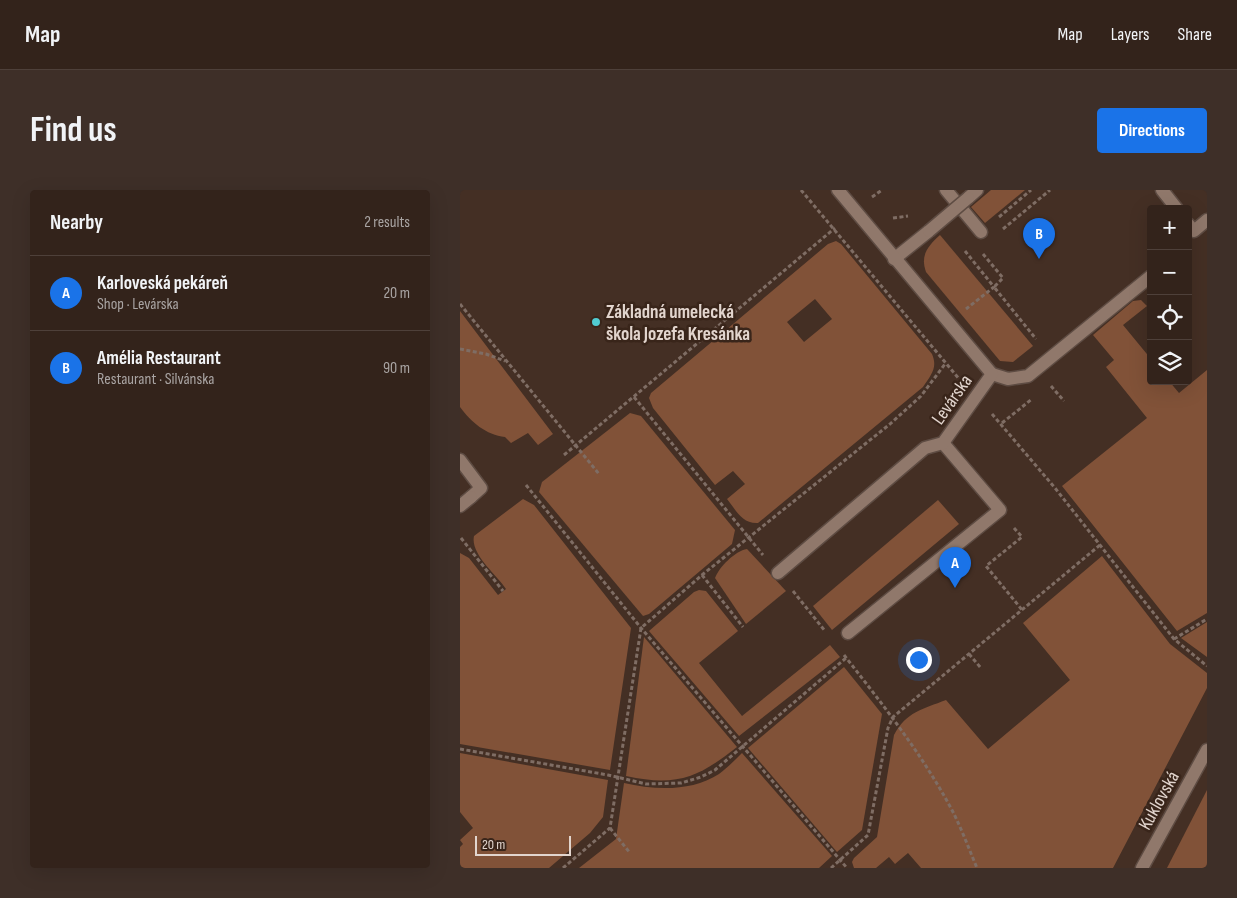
<!DOCTYPE html>
<html lang="en">
<head>
<meta charset="utf-8">
<style>
	body { margin:0; font-family:"Sofia Sans Condensed",sans-serif; background:#3e2f28; color:#f1f3f6 }
	.controls { position:absolute; right:15px; top:15px; display:grid; overflow:hidden; border-radius:5px; box-shadow:0 5px 20px #0002 }
	.controls button { width:45px; height:45px; display:grid; place-items:center; padding:0; border:0; border-bottom:1px solid #4e403a; background:#33231b; color:#f1f3f6; font:25px sans-serif }
	.scale { position:absolute; left:15px; bottom:12px; width:96px; box-sizing:border-box; padding-left:5px; border:2px solid #e2d5ce; border-top:0; font-size:14px; line-height:18px; white-space:nowrap; color:#e2d5ce; -webkit-text-stroke:4px #39251a; paint-order:stroke }
	.you { position:absolute; left:458px; top:469px; width:18px; height:18px; margin:-12px; border:4px solid #fff; border-radius:50%; background:#1a73e8; box-shadow:0 0 0 8px #1a73e833 }
	.badge { display:grid; place-items:center; width:32px; height:32px; border-radius:50%; background:#1a73e8; color:#fff; font-size:16px; font-weight:700 }
	.pin { position:absolute; translate:-50% -41px; filter:drop-shadow(0 1px 2px #0008) }
	.pin::after { content:''; position:absolute; top:26px; width:18px; height:15px; background:inherit; clip-path:polygon(0 0,100% 0,50% 100%) }
	.list { margin:0; padding:0; list-style:none }
	h2 { display:flex; justify-content:space-between; align-items:center; height:65px; margin:0; padding:0 20px; font-size:21px }
	h2 small { font-size:16px; font-weight:400; color:#a9a4a3 }
	.list li { display:grid; grid-template-columns:32px 1fr auto; gap:15px; align-items:center; box-sizing:border-box; height:75px; padding:0 20px; border-top:1px solid #4e403a }
	.list b { display:block; font-size:19px; white-space:nowrap }
	.list p { margin:0; font-size:16px; white-space:nowrap; color:#a9a4a3 }
	.list em { font-size:16px; font-style:normal; color:#a9a4a3 }
	.icon { flex:none; width:28px; height:28px; fill:none; stroke:currentColor; stroke-width:2; stroke-linecap:round; stroke-linejoin:round }
	.map { position:relative; flex:none; width:747px; height:678px; overflow:hidden; border-radius:5px }
	header { display:flex; align-items:center; gap:30px; box-sizing:border-box; height:70px; padding:0 25px; background:#33231b; border-bottom:1px solid #4e403a }
	header strong { font-size:24px }
	nav { display:flex; gap:28px; margin-inline-start:auto; font-size:18px }
	.intro { display:flex; align-items:center; justify-content:space-between; box-sizing:border-box; height:120px; padding:0 30px }
	h1 { margin:0; font-size:35px }
	.button { padding:12px 22px; border-radius:5px; background:#1a73e8; color:#fff; font-size:18px; font-weight:700 }
	main { display:flex; gap:30px; padding:0 30px }
	aside { flex:1; background:#33231b; border-radius:5px; box-shadow:0 5px 20px #0002 }
	.map>svg:first-child { display:block }
	.green { fill:#815238; fill-rule:evenodd }
	.lines { fill:none; stroke-linecap:round; stroke-linejoin:round }
	.lane-casing { stroke:#5e4c43; stroke-width:15 }
	.street-casing { stroke:#5e4c43; stroke-width:15 }
	.path { stroke:#7f6d64; stroke-width:3; stroke-dasharray:4 2.5; stroke-linecap:butt }
	.lane { stroke:#90786b; stroke-width:12 }
	.street { stroke:#90786b; stroke-width:12 }
	.street-bridge-casing { stroke:#5e4c43; stroke-width:15; stroke-linecap:butt }
	.street-bridge { stroke:#90786b; stroke-width:12 }
	.poi-dot { fill:#51ccd2; stroke:#39251a; stroke-width:2 }
	.labels { text-anchor:middle; stroke-width:5; stroke-linejoin:round; paint-order:stroke }
	.poi-label { font-size:19px; font-weight:bold; fill:#e2d5ce; stroke:#39251a; text-anchor:start }
	.street-label { font-size:19px; fill:#e2d5ce; stroke:#39251a }
</style>
</head>
<body>
<header>
<strong>Map</strong>
<nav><a>Map</a><a>Layers</a><a>Share</a></nav>
</header>
<div class="intro"><h1>Find us</h1><a class="button">Directions</a></div>
<main>
<aside>
<h2>Nearby<small>2 results</small></h2>
<ul class="list">
<li><span class="badge">A</span><div><b>Karloveská pekáreň</b><p>Shop · Levárska</p></div><em>20 m</em></li>
<li><span class="badge">B</span><div><b>Amélia Restaurant</b><p>Restaurant · Silvánska</p></div><em>90 m</em></li>
</ul>
</aside>
<div class="map">
<svg width="747" height="678" viewBox="0 0 747 678">
	<rect width="100%" height="100%" fill="#442f24"/>
	<!-- green -->
	<g class="green">
		<polygon points="531,0 565,0 525,33 511,17"/>
		<path d="M480,45L573,156L553,172L540,171L466,82C460,65 468,56 480,45Z"/>
		<path d="M376,51L381,54L472,164C478,178 471,185 463,197L298,333C282,334 276,320 267,309L285,294L273,281L255,295L193,218L189,208L191,203L368,54ZM355,109L372,129L344,152L327,132Z"/>
		<polygon points="681,110 687,116 663,135 691,169 691,191 709,191 719,203 747,180 747,423 717,441 602,296 687,228 646,177 654,170 633,145 673,111"/>
		<path d="M0,121L93,244L78,255L68,243L51,253L45,247C26,245 11,232 0,217Z"/>
		<polygon points="170,223 181,226 275,340 272,354 189,424 183,426 79,302 82,292"/>
		<path d="M63,309L74,315L171,438L150,580L0,554V363L9,368L38,405L46,399C37,385 10,364 14,346Z"/>
		<polygon points="478,310 499,334 372,440 353,416"/>
		<path d="M287,359L326,401L286,434L255,388C259,377 275,361 287,359Z"/>
		<path d="M642,366L710,454L747,483V498L653,678H461L448,663L435,674L429,667L416,678H394L392,672L394,668L417,647L434,545C446,522 463,519 486,510L528,559L610,490L563,433Z"/>
		<polygon points="239,400 246,401 278,441 239,473 282,526 370,455 380,467 279,546 189,441 234,402"/>
		<polygon points="747,432 747,467 721,448"/>
		<path d="M184,447L277,557C238,588 216,597 166,586Z"/>
		<polygon points="384,477 422,524 402,640 377,662 288,558"/>
		<polygon points="0,563 148,590 143,627 130,643 89,678 0,678 0,657 3,654 0,650 13,638 0,622"/>
		<path d="M282,563L372,666L359,678H119L156,649L164,593C195,600 231,602 259,584C267,578 275,570 282,563Z"/>
		<polygon points="747,600 747,678 707,678"/>
	</g>
	<g class="lines">
		<defs>
			<g id="lane">
				<polyline points="702,0 717,19"/>
				<polyline points="728,34 734,41 747,30"/>
				<polyline points="532,184 548,189 568,186 691,86"/>
				<polyline points="0,270 21,298 11,307"/>
				<polyline points="388,443 540,320 483,253"/>
			</g>
			<g id="street">
				<polyline points="486,0 521,42"/>
				<polyline points="508,8 517,0"/>
				<polyline points="434,69 469,41"/>
				<polyline points="0,316 11,307"/>
				<polyline points="318,383 465,258 483,253 532,184 378,0"/>
				<polyline points="682,678 747,560"/>
			</g>
		</defs>
		<!-- lane casing -->
		<use href="#lane" class="lane-casing"/>
		<!-- street casing -->
		<use href="#street" class="street-casing"/>
		<!-- path -->
		<g class="path">
			<polyline points="341,0 500,190"/>
			<polyline points="412,7 422,0"/>
			<polyline points="539,27 571,0"/>
			<polyline points="433,28 448,26"/>
			<polyline points="543,39 590,0"/>
			<polyline points="505,61 534,97 506,119"/>
			<polyline points="523,64 543,88 534,97 576,149"/>
			<polyline points="0,114 139,284"/>
			<polyline points="0,159 26,164 45,171"/>
			<polyline points="591,196 604,211"/>
			<polyline points="174,207 303,365"/>
			<polyline points="532,224 595,298 714,449 747,476"/>
			<polyline points="542,233 572,209"/>
			<polyline points="104,265 375,38"/>
			<polyline points="66,295 181,438 387,678"/>
			<polyline points="554,338 562,347 526,376 563,421"/>
			<polyline points="1,348 43,401"/>
			<polyline points="242,385 283,437"/>
			<polyline points="333,401 365,441"/>
			<polyline points="714,449 747,429"/>
			<polyline points="509,464 521,478"/>
			<path d="M384,465C423,515 463,565 493,622C502,640 509,659 517,678"/>
			<polyline points="0,559 148,585 186,594 221,593 241,587 255,580 386,468"/>
			<polyline points="150,638 170,663"/>
			<polyline points="103,678 150,638 181,438 242,385 430,234 461,206 485,174"/>
			<polyline points="371,678 408,645 428,538 433,527 640,355"/>
		</g>
		<!-- lane -->
		<use href="#lane" class="lane"/>
		<!-- street -->
		<use href="#street" class="street"/>
		<defs>
			<polyline id="street-bridge" points="469,41 508,8"/>
		</defs>
		<!-- street-bridge casing -->
		<use href="#street-bridge" class="street-bridge-casing"/>
		<!-- street-bridge -->
		<use href="#street-bridge" class="street-bridge"/>
	</g>
	<!-- markers -->
	<circle class="poi-dot" cx="136" cy="132" r="5"/>
	<g class="labels">
		<!-- poi labels -->
		<g class="poi-label">
			<text x="146" y="128">Základná umelecká<tspan x="146" dy="22">škola Jozefa Kresánka</tspan></text>
		</g>
		<!-- street labels -->
		<g class="street-label">
			<text transform="translate(491 209) rotate(-55)" y="7">Levárska</text>
			<text transform="translate(698 610) rotate(-61)" y="7">Kuklovská</text>
		</g>
	</g>
</svg>
<div class="controls">
<button>+</button>
<button>−</button>
<button><svg class="icon" aria-label="locate" viewBox="0 0 24 24"><circle cx="12" cy="12" r="6"/><path d="M12 2v4M12 18v4M2 12h4M18 12h4"/></svg></button>
<button><svg class="icon" aria-label="layers" viewBox="0 0 24 24"><path d="M12 4l9 5-9 5-9-5zM3 14l9 5 9-5"/></svg></button>
</div>
<div class="scale">20 m</div>
<div class="you"></div>
<div class="pin badge" style="left:495px;top:398px">A</div>
<div class="pin badge" style="left:579px;top:69px">B</div>
</div>
</main>
</body>
</html>
